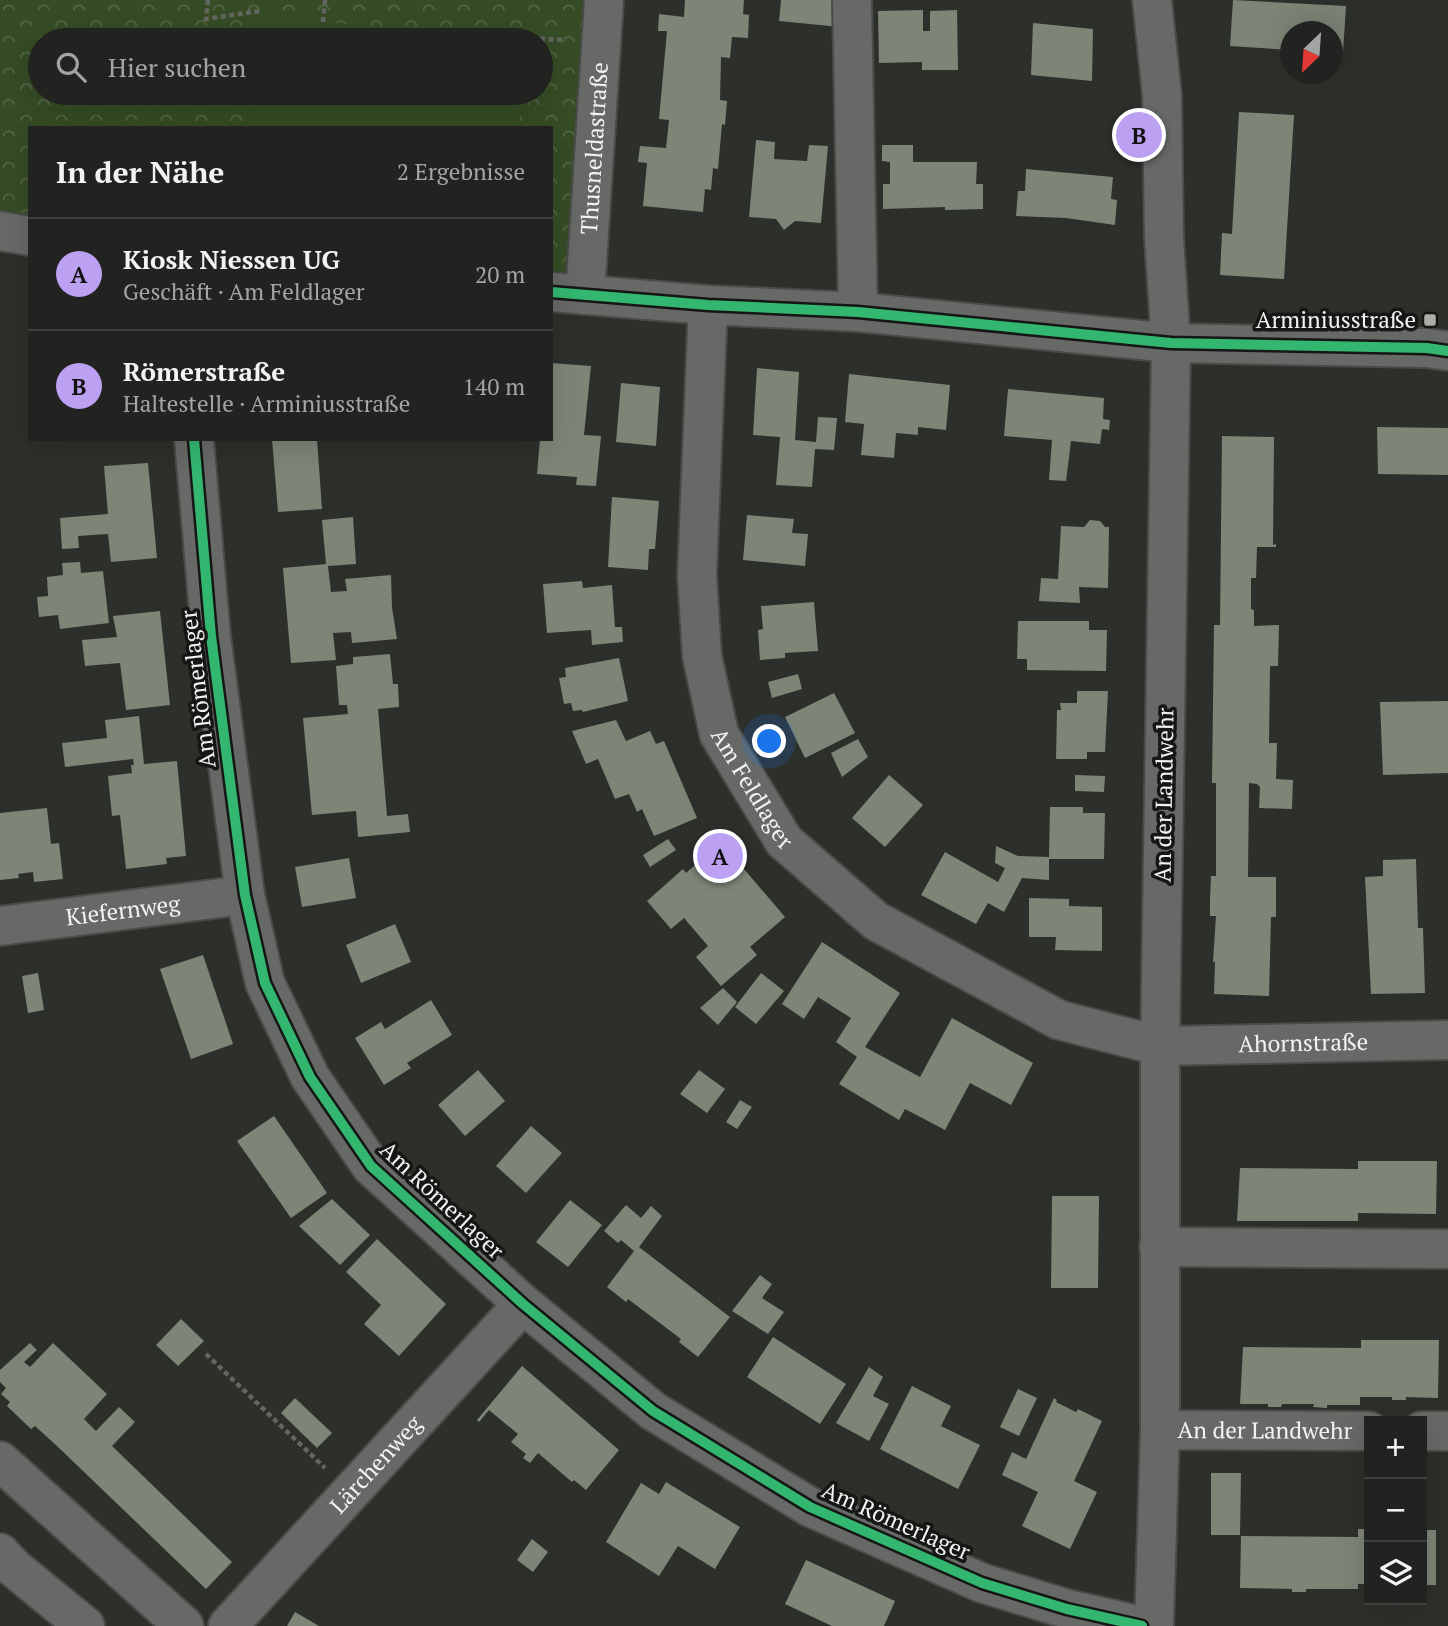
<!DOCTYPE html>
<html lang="de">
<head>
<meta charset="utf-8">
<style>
	body { margin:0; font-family:"PT Serif",serif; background:#2a2b29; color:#f1f3f6 }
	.controls { position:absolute; right:21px; bottom:21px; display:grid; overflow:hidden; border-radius:0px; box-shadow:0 7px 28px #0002 }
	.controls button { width:63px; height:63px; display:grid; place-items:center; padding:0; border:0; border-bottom:2px solid #3f403e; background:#222320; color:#f1f3f6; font:35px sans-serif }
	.compass { position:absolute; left:1280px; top:21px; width:63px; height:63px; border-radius:50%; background:#222320; box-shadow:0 7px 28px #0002; rotate:205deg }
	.you { position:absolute; left:770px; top:742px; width:24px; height:24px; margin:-18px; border:5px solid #fff; border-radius:50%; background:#1a73e8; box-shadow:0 0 0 10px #1a73e833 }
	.badge { display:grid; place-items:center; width:46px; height:46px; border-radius:50%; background:#bca0f2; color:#111; font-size:23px; font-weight:700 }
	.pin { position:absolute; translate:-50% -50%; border:4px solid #fff; box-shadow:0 2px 7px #0006 }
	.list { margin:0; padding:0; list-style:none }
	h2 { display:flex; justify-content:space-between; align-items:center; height:91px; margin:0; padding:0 28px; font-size:30px }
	h2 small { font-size:23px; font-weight:400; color:#a2a4a5 }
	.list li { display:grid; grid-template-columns:46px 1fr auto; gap:21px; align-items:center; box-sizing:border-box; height:112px; padding:0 28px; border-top:2px solid #3f403e }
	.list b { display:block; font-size:26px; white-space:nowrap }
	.list p { margin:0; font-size:23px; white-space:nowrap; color:#a2a4a5 }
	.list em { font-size:23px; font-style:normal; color:#a2a4a5 }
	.icon { flex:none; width:38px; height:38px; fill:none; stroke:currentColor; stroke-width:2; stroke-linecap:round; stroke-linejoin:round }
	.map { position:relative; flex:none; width:1448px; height:1626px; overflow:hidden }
	.search { position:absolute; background:#222320; box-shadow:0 7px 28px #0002; left:28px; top:28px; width:525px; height:77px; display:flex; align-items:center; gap:18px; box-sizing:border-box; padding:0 24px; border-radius:38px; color:#a2a4a5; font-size:26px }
	.panel { position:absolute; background:#222320; box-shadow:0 7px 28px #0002; left:28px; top:126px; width:525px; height:315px; border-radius:0px }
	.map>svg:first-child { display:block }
	.park { fill:url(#park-crowns); fill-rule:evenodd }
	.pitch { fill:#354c25 }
	.building { fill:#7d8577 }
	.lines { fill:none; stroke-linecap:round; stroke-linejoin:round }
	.minor-casing { stroke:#4a4b48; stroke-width:42 }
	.path { stroke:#646662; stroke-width:4.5; stroke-dasharray:5 3.5; stroke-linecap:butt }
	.minor { stroke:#676966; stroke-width:38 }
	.cycleway-casing { stroke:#151714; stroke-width:15 }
	.cycleway { stroke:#33b770; stroke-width:10 }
	.poi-dot { fill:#acaeaa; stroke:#151714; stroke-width:2.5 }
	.labels { text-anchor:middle; stroke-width:7; stroke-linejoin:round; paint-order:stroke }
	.street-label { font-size:23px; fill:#f0f3ef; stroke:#151714 }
	.poi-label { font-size:23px; fill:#f0f3ef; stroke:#151714; text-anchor:end }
</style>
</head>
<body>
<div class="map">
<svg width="1448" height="1626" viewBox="0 0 1448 1626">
	<defs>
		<pattern id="park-crowns" width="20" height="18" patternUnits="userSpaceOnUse" patternTransform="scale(1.75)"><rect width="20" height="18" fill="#354c25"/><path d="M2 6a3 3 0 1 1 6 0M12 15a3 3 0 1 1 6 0" fill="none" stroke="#536645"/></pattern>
	</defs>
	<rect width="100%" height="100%" fill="#2d2f2b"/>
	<!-- park -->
	<path class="park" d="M0,0H604L585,295L551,292V128H30V236L0,231ZM40,40H541V93H40Z"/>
	<!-- pitch -->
	<g class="pitch">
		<polygon points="260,11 323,22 523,38 523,40 257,40"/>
		<polygon points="252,93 521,93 519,128 248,128"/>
	</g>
	<!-- building -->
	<g class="building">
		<polygon points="685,0 744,0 743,14 749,15 748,38 732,37 730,58 721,57 720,100 727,101 725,125 722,124 718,169 713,168 711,190 705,189 703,212 643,206 647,163 638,162 640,146 666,148 669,120 659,119 667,31 658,31 659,14 684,17"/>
		<polygon points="781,0 842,0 840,27 779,21"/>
		<polygon points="1233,0 1346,6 1343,52 1333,52 1333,32 1290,32 1290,50 1230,46"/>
		<polygon points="923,10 923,31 930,31 930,11 957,10 958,70 922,70 922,62 879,63 878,11"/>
		<polygon points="1033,23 1093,29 1092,81 1031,75"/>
		<polygon points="1239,112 1294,115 1284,279 1220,275 1222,233 1232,234"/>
		<polygon points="756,140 775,142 774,159 807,161 809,145 828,146 821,223 795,221 784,230 776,219 749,217"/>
		<polygon points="882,145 913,145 913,162 977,162 976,184 983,184 983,209 945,210 945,207 883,209 883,184 890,184 890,162 882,161"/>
		<polygon points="1026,169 1113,177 1111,199 1117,200 1115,225 1066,218 1016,216 1018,191 1025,191"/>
		<polygon points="551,363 591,366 584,435 601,436 596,486 576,485 577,477 537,474 540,439 551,439"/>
		<polygon points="757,368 799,372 795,440 816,442 818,417 837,418 834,450 815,449 812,487 776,485 780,437 753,435"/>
		<polygon points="849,374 950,385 946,430 918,427 918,435 896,433 894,458 861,455 864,424 845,422"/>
		<polygon points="621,383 660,387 656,446 616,442"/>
		<polygon points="1008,389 1104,398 1103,419 1110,420 1109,430 1102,429 1100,444 1071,441 1066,481 1049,480 1052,440 1004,436"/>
		<polygon points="1377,427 1448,428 1448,475 1378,474"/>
		<polygon points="1222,436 1274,437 1273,545 1276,544 1276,547 1257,547 1256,578 1251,578 1251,609 1254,610 1254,626 1279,625 1278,666 1270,666 1269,743 1277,743 1276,779 1293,780 1292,809 1259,808 1260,787 1257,784 1249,783 1248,877 1276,877 1276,917 1271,917 1269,996 1214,994 1215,962 1213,962 1216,916 1210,916 1210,899 1211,876 1216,876 1216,783 1212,783 1214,625 1220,625"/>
		<polygon points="272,439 317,439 322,509 278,512"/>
		<polygon points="148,463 157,558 111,562 108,534 78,536 79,548 62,549 60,518 108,514 104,466"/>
		<polygon points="612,497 659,501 655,549 649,549 648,570 608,567"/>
		<polygon points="747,515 794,519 792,533 808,534 805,566 743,560"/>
		<polygon points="353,517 356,564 328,566 331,592 347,591 345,579 391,575 392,608 397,639 352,643 351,632 333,633 336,660 291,663 283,568 326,564 322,520"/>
		<polygon points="1090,520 1100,521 1105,527 1109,527 1108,588 1079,587 1080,603 1039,601 1041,578 1058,579 1061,526 1084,527"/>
		<polygon points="80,562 81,573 103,571 109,623 60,629 58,615 39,617 37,597 48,596 47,577 63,575 62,563"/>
		<polygon points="582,581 583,588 612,585 615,627 622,627 623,642 592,645 591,630 547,633 543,584"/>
		<polygon points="814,602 818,651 785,653 785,658 760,660 758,630 763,629 761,606"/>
		<polygon points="160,611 170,705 126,710 120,663 85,666 82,640 117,637 113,616"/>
		<polygon points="1018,621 1089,621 1089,630 1107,630 1106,671 1027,670 1027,659 1017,659"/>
		<polygon points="390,654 393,684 398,684 399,707 378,709 387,816 408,814 410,832 358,837 356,811 312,815 303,718 348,714 347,705 339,705 336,666 353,664 353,657"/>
		<polygon points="619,658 628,701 583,712 582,710 573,711 571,703 564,704 559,678 566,677 565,668"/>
		<polygon points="798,674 802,689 772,698 768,682"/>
		<polygon points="1077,691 1108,691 1105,752 1087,752 1087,759 1056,759 1057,710 1061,710 1060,703 1077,703"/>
		<polygon points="834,693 855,733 805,758 785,717"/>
		<polygon points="1448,701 1448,773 1383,775 1380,702"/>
		<polygon points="139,716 144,764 177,761 186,856 166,858 167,864 126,869 120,815 112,816 108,776 132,773 131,765 134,765 133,759 65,767 62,743 107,738 105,720"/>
		<polygon points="616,720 626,741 650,731 656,744 664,741 697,818 654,836 642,809 637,812 629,794 615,799 598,759 586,764 572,731"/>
		<polygon points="858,739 868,757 842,777 831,753"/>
		<polygon points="889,775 923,805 885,847 852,818"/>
		<polygon points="1075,775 1105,776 1104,792 1075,791"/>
		<polygon points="1050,807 1083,807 1083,813 1105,813 1104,859 1049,859 1049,880 1022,878 1004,912 988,903 976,924 921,895 945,852 998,882 1005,868 995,863 996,846 1018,856 1049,857"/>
		<polygon points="47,808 51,844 59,843 63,879 34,882 33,872 18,874 19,878 0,880 0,813"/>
		<polygon points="668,839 676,850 650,867 643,855"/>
		<polygon points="721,842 785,917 750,947 757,955 721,986 696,957 708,946 684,918 671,929 647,901 683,869 686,873"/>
		<polygon points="349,858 356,898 302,907 295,867"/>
		<polygon points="1416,859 1418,928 1423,928 1425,993 1371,994 1365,877 1383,876 1383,860"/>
		<polygon points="1029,898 1069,899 1069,906 1102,907 1102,951 1055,950 1056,937 1029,937"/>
		<polygon points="395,924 411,962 361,983 346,945"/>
		<polygon points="822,942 900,993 865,1047 920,1077 952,1018 1033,1063 1011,1105 970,1083 945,1130 905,1109 899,1120 839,1084 857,1057 836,1042 851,1018 818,997 804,1019 782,1004"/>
		<polygon points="203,955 233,1044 191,1059 160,969"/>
		<polygon points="38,973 44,1010 28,1013 22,976"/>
		<polygon points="761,973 784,991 756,1024 735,1007"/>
		<polygon points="723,988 737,1002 718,1025 700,1008"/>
		<polygon points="431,1000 452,1035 407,1063 411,1068 384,1085 355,1038 381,1022 385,1029"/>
		<polygon points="478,1070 505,1101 465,1136 438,1105"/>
		<polygon points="699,1070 725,1089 707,1113 680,1094"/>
		<polygon points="740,1100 752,1107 737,1129 726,1122"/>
		<polygon points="274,1116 327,1193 291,1218 237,1141"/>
		<polygon points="531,1126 562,1153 526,1193 496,1166"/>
		<polygon points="1358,1161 1437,1161 1436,1214 1358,1213 1358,1221 1237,1221 1240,1168 1358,1169"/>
		<polygon points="1052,1196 1099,1196 1098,1288 1051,1288"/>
		<polygon points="332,1199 370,1235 340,1265 299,1226"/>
		<polygon points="570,1200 602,1225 568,1267 536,1242"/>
		<polygon points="626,1205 641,1218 651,1206 662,1216 639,1247 730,1317 698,1357 679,1342 681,1339 628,1299 626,1302 607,1287 634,1251 621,1240 618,1243 604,1231"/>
		<polygon points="377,1239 446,1304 399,1356 364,1324 381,1305 346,1272"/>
		<polygon points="760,1275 772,1284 762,1298 784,1312 768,1334 732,1311"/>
		<polygon points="181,1319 204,1341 178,1366 156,1345"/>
		<polygon points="773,1337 846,1384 820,1424 747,1377"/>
		<polygon points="1361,1340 1439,1340 1438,1398 1406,1397 1406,1400 1392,1400 1392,1397 1360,1397 1360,1405 1327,1405 1327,1408 1313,1407 1314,1404 1282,1404 1281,1407 1268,1407 1268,1404 1240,1404 1243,1347 1361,1348"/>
		<polygon points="30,1343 37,1350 24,1362 30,1367 53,1343 107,1394 84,1419 96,1431 119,1407 135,1422 112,1446 232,1562 206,1589 58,1447 35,1426 31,1429 7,1406 10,1402 1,1394 6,1388 0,1382 0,1370"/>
		<polygon points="522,1366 619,1450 586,1490 574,1480 572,1482 538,1453 530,1463 523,1458 526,1454 511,1442 518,1434 489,1410 479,1422 477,1420"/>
		<polygon points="869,1367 883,1377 873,1396 889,1404 869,1441 836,1423"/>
		<polygon points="912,1386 951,1406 941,1426 980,1445 958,1489 880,1449"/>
		<polygon points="1018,1389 1037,1398 1019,1436 1000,1427"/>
		<polygon points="295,1398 332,1433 317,1448 281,1413"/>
		<polygon points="1054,1398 1057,1400 1056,1402 1076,1412 1078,1409 1102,1421 1074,1481 1097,1492 1070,1549 1022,1526 1038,1492 1002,1475 1012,1452 1026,1459"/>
		<polygon points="1211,1473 1241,1473 1240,1535 1211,1535"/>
		<polygon points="666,1482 740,1527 715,1569 678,1546 659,1576 606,1542 641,1483 659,1494"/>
		<polygon points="1358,1529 1369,1529 1369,1584 1358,1584 1358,1589 1306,1589 1306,1592 1292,1592 1292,1589 1240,1588 1241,1536 1358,1537"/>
		<rect x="1422" y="1530" width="14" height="55"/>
		<polygon points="532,1539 548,1552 533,1572 517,1560"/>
		<polygon points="806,1560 895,1601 884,1626 832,1626 785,1604"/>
		<polygon points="295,1612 319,1626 287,1626"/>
	</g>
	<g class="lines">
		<defs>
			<g id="minor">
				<polyline points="852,0 858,312"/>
				<polyline points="1152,0 1162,95 1164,239 1171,343 1160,1046 1160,1430 1154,1626"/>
				<polyline points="0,231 30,236"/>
				<polyline points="551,292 708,305 858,312 1171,343 1427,348 1448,351"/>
				<path id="s1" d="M585,295L604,0"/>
				<path id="s2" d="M708,305L697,575L702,656L719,734L784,841L876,921L1059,1020L1160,1046L1448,1040"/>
				<polyline points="194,439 211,636 245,895 265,983 310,1077 371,1166 523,1304 653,1411 810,1507 982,1583 1067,1609 1142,1626"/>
				<path id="s3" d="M0,926L245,895"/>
				<polyline points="1159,1247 1448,1249"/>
				<path id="s4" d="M1160,1430L1369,1431"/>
				<polyline points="1422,1431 1448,1431"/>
				<polyline points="0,1461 184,1626"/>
				<polyline points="0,1553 14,1568 85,1626"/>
				<path id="s5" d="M228,1626L523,1304"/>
			</g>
		</defs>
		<!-- minor casing -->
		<use href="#minor" class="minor-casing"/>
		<!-- path -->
		<g class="path">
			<polyline points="208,0 206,19 260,11"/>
			<polyline points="323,22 325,0"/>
			<polyline points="523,38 565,40"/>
			<polyline points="206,1354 325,1468"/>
		</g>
		<!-- minor -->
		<use href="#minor" class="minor"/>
		<defs>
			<g id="cycleway">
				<polyline points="551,292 708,305 858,312 1171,343 1427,348 1448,351"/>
				<polyline points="194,439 211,636 245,895 265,983 310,1077 371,1166 523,1304 653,1411 810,1507 982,1583 1067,1609 1142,1626"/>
			</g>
		</defs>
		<!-- cycleway casing -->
		<use href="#cycleway" class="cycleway-casing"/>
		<!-- cycleway -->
		<use href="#cycleway" class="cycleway"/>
	</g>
	<!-- markers -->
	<rect class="poi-dot" x="1423" y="313" width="14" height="14" rx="3.5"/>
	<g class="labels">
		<!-- street labels -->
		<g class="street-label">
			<text dy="8" stroke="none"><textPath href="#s1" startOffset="147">Thusneldastraße</textPath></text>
			<text transform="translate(198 689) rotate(-97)" y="8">Am Römerlager</text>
			<text dy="8" stroke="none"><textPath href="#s2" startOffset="495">Am Feldlager</textPath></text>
			<text transform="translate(1164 795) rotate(-89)" y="8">An der Landwehr</text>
			<text dy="8" stroke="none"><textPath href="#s3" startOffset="124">Kiefernweg</textPath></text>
			<text dy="8" stroke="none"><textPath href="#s2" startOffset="1134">Ahornstraße</textPath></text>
			<text transform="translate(442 1200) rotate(43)" y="8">Am Römerlager</text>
			<text dy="8" stroke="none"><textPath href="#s4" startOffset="105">An der Landwehr</textPath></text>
			<text dy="8" stroke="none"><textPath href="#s5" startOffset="219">Lärchenweg</textPath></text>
			<text transform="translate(896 1521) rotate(24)" y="8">Am Römerlager</text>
		</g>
		<!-- poi labels -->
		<g class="poi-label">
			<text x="1416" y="328">Arminiusstraße</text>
		</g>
	</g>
</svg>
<div class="controls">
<button>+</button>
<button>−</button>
<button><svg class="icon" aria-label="layers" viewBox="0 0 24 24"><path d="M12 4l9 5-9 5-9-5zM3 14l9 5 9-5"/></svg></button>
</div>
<svg class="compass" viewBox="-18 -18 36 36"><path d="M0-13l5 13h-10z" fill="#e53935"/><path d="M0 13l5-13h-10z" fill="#a2a4a5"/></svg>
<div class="you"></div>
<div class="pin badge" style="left:720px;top:856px">A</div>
<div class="pin badge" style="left:1139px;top:135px">B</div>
<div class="search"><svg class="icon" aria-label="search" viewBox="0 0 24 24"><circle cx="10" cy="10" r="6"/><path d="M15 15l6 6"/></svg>Hier suchen</div>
<section class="panel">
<h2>In der Nähe<small>2 Ergebnisse</small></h2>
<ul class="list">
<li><span class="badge">A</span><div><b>Kiosk Niessen UG</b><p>Geschäft · Am Feldlager</p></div><em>20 m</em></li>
<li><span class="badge">B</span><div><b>Römerstraße</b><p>Haltestelle · Arminiusstraße</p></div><em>140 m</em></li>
</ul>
</section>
</div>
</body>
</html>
